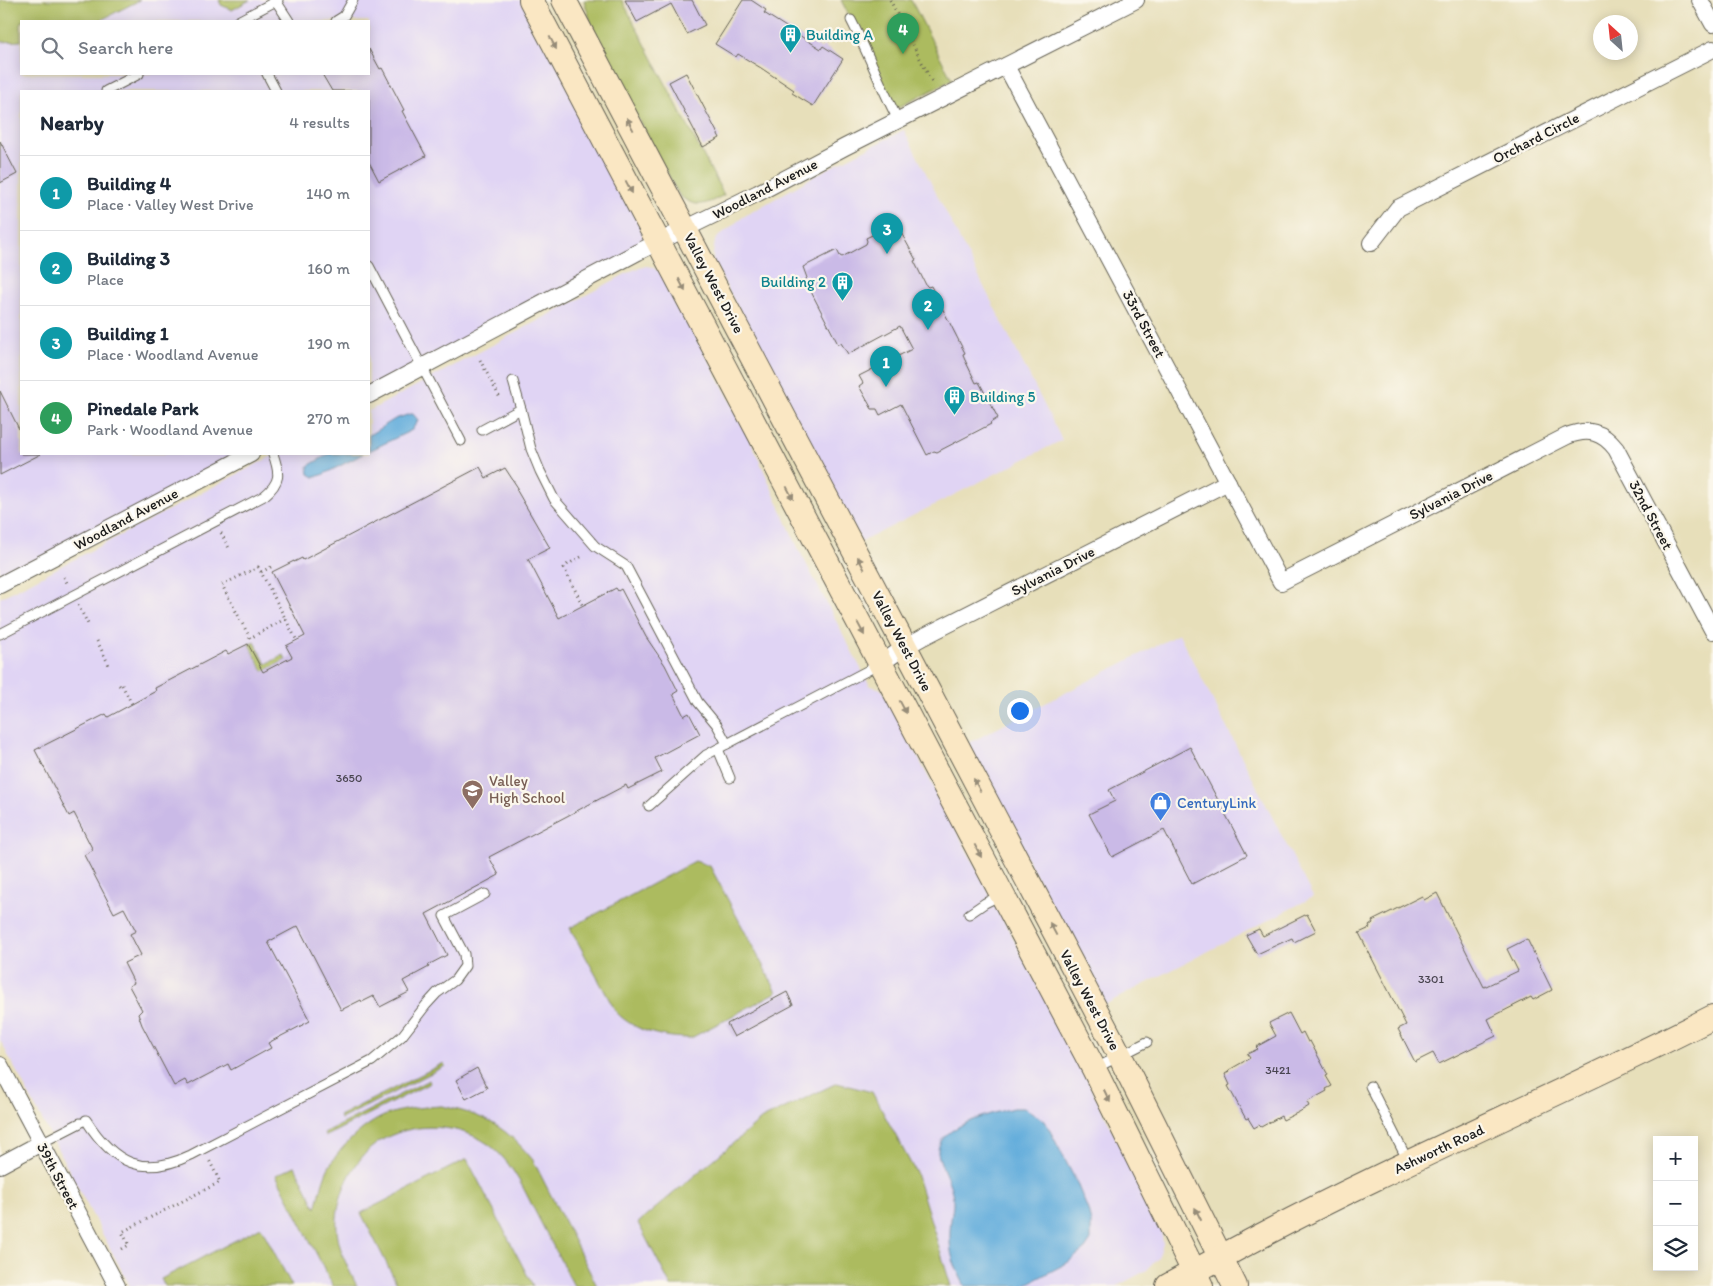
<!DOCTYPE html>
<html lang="en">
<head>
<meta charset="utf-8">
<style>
	body { margin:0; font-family:Itim,sans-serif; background:#f2f2f3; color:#1f2937 }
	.controls { position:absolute; right:15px; bottom:15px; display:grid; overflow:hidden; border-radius:0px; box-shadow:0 2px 12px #0003 }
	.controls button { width:45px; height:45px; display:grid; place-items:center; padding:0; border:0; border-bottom:1px solid #e0e1e3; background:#fff; color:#1f2937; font:25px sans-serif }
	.compass { position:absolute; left:1593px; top:15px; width:45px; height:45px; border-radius:50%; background:#fff; box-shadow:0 2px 12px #0003; rotate:333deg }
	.you { position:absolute; left:1019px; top:710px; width:18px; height:18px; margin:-12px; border:4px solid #fff; border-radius:50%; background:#1a73e8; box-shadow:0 0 0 8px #1a73e833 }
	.badge { display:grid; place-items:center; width:32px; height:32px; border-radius:50%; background:#1a73e8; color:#fff; font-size:16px; font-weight:700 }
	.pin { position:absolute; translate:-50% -41px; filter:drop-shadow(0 1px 2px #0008) }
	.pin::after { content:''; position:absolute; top:26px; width:18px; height:15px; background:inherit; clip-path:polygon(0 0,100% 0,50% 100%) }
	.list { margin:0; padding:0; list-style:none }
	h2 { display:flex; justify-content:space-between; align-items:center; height:65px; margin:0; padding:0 20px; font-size:21px }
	h2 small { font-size:16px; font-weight:400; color:#747a83 }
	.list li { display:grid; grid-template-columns:32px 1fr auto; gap:15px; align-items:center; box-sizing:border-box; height:75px; padding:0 20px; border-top:1px solid #e0e1e3 }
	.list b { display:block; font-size:19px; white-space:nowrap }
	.list p { margin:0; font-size:16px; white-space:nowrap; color:#747a83 }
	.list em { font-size:16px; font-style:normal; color:#747a83 }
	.icon { flex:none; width:28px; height:28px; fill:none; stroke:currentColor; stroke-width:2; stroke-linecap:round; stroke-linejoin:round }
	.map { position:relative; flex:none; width:1713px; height:1286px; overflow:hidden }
	.search { position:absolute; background:#fff; box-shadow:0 2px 12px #0003; left:20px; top:20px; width:350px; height:55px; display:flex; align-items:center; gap:12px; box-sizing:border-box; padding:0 18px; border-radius:0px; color:#747a83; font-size:19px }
	.panel { position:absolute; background:#fff; box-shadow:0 2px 12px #0003; left:20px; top:90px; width:350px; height:365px; border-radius:0px }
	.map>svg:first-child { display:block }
	.built { fill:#e0d4f4 }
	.green { fill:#acbb5e; stroke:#646c3d }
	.water { fill:#64addc; stroke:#40647c }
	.building { fill:#cabae7 }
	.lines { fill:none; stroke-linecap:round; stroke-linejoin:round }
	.service-casing { stroke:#636053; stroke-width:11 }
	.minor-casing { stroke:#636053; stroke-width:18 }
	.secondary-casing { stroke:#636053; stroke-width:26 }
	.path { stroke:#636053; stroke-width:3; stroke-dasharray:1 4; stroke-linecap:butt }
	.service { stroke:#fff; stroke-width:9 }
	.minor { stroke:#fff; stroke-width:16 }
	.secondary { stroke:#fae7c3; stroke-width:24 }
	.oneway { fill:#968c78 }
	.labels { text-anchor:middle; stroke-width:4.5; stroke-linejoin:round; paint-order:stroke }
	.number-label { font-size:12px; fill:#48444f }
	.culture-label { font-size:15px; fill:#0d838f; stroke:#fbf7ec; text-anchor:start }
	.street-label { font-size:15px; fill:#1c1c1c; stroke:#fbf7ec }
	.education-label { font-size:15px; fill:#785e54; stroke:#fbf7ec; text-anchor:start }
	.shop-label { font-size:15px; fill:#366cbe; stroke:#fbf7ec; text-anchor:start }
</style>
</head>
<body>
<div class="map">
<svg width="1713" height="1286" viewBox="0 0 1713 1286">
	<rect width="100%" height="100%" fill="#fbf7ec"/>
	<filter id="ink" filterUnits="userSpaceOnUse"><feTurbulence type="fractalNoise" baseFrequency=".02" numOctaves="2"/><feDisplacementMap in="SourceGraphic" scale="10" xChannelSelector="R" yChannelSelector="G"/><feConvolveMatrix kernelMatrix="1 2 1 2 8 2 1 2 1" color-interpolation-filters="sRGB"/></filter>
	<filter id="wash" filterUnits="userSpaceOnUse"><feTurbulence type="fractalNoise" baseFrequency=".0096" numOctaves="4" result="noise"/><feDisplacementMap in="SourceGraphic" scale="20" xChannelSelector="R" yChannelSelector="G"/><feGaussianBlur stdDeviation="1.12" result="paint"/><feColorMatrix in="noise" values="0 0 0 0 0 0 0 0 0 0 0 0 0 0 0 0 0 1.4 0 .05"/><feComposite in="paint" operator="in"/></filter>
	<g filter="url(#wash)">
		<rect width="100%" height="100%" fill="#e7dfba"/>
		<!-- built -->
		<g class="built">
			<polygon points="140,0 219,0 221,5 232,10 250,0 531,0 659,242 369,394 369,91 21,91 21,454 251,454 0,585 0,42 21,41 21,74 369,74 369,21 99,21"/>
			<polygon points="904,130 1062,440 861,542 713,261 713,254 715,241 719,236 743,217 825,170"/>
			<polygon points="646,266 652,267 662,273 745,428 798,548 870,686 879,688 883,691 1086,1077 1161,1230 1163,1244 1158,1258 1147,1270 1117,1286 130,1286 0,1040 0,598 276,454 369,454 369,411 633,270"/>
			<polygon points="1179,634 1313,897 1104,1005 967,744"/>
		</g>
		<!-- green -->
		<g class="green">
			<polygon points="0,0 140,0 99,21 21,21 21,41 0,42"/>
			<polygon points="219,0 250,0 232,10 221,5"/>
			<path d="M584,0H622L724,195C707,204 696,210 679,195L597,42Z"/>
			<polygon points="841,0 911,0 952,80 893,110 866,49"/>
			<polygon points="255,642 266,664 284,655 286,660 263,672 249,644"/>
			<path d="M695,861L710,866L777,992L691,1038C664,1038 635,1032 616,1012L570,928Z"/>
			<polygon points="444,1063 445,1066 341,1119 339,1116"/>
			<polygon points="429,1080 430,1083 326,1136 324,1133"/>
			<polygon points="837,1083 872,1092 916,1173 951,1286 671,1286 638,1223 762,1119"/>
			<path d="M442,1106C486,1116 504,1125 533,1160L597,1286H574C562,1264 551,1241 539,1219C525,1192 513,1162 488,1144C455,1121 402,1121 371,1148C352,1165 339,1192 337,1218C335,1243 346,1264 357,1286H333L276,1175L295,1166L316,1208C320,1195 322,1182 327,1171C338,1147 368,1120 392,1113C409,1108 425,1107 442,1106Z"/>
			<polygon points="467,1159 533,1286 398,1286 361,1213"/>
			<polygon points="261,1227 292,1286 165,1286 161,1279"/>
		</g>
		<!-- water -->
		<g class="water">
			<polygon points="410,414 413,414 418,420 412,430 369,451 369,435 395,419"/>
			<polygon points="329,454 363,454 322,475 314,477 309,474 308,466"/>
			<path d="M1013,1108H1025L1045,1121L1076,1181L1088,1210L1091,1222V1240L1085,1249L1067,1263L1023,1286H965C954,1265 949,1255 950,1231C950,1220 954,1208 953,1197C951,1182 940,1165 938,1153C936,1126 994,1113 1013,1108Z"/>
		</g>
		<g id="blocks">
			<!-- building -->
			<g class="building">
				<polygon points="625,0 692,0 705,25 687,34 671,4 637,22"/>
				<polygon points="743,0 751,0 766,10 764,13 821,49 823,46 843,59 813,106 792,93 794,90 761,68 738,54 736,57 715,44"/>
				<polygon points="369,49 380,69 382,68 404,110 402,111 426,156 379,181 369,162 369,91 332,91 322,74 369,74"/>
				<polygon points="686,73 720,138 703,147 669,82"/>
				<polygon points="0,141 17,174 0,183"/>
				<polygon points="898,227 916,260 914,261 926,285 928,287 931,286 965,353 963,354 964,358 976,383 979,382 998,418 990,423 991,424 937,452 934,451 927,455 901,404 880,415 877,409 872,409 859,386 863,383 859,376 912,349 900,326 848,354 841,343 838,344 805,280 807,278 803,267 837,250 840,256 842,257 866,244 867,241 866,238 887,228 888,230 891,229 891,230"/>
				<polygon points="0,391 21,433 21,454 41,454 0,475"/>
				<polygon points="480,467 486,478 505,468 518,488 516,489 550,548 528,559 559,618 616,588 618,591 621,589 646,637 665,665 678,691 673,694 684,716 689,713 700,734 655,758 662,772 628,789 626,785 489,857 499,875 426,914 447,955 428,965 429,967 403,981 409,992 380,1007 374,996 362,1002 361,1000 341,1010 298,926 268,942 310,1021 268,1043 271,1048 231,1070 228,1064 188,1085 185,1080 174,1086 142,1025 138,1014 142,1010 129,986 134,983 124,963 141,955 130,934 136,931 124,908 114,913 84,855 93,850 74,813 69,816 35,750 106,714 108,717 156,691 155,688 226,651 228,654 248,644 263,672 292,657 286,646 305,636 272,572 294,561 294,562 302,558 303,560"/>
				<polygon points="1190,747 1247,855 1192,884 1164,830 1112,857 1089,814 1115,801 1109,790"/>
				<polygon points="1437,893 1484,987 1518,971 1507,949 1527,939 1552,990 1533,1000 1531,997 1488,1019 1496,1036 1439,1064 1433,1053 1415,1062 1398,1029 1406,1025 1359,933 1370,928 1369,926 1373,923 1372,921 1422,896 1424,900"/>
				<polygon points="1307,914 1316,931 1294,942 1292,938 1257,954 1246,935 1259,929 1263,936"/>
				<polygon points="787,992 793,1005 734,1037 727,1024"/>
				<polygon points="1289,1013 1300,1034 1303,1032 1308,1042 1310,1041 1328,1075 1326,1076 1332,1086 1326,1089 1327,1091 1307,1102 1309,1106 1299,1112 1283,1120 1281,1116 1261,1127 1259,1125 1254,1128 1248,1118 1246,1119 1228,1086 1230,1085 1225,1074 1230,1071 1229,1070 1250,1058 1247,1054 1258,1049 1256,1047 1276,1036 1269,1023"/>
				<polygon points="477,1068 487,1088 466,1099 456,1080"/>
			</g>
		</g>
	</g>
	<g filter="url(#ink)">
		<use href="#blocks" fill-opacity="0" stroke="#636053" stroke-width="1"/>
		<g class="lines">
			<defs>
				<g id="service">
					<polyline points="276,1 289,21"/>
					<path d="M851,20C868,53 881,87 898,120"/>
					<polyline points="238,21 278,0"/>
					<polyline points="336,21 344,16 353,0"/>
					<polyline points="267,74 276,91"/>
					<polyline points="106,91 139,74"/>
					<polyline points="369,266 461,441"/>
					<polyline points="521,409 531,449 540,471 554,499 595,546 626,566 698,702 717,725 727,744"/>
					<polyline points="482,430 521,409 513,381"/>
					<path d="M0,634L264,496C281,482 280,474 273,454"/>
					<polyline points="718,749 730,778"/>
					<polyline points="649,806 706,755 880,664"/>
					<polyline points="969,914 985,903 1001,895"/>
					<polyline points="1094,1069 1147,1042"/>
					<polyline points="1370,1086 1408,1161"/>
					<path d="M86,1120C114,1164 143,1178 191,1155L372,1061L402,1036L426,1005L437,993L455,980L465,966L464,954L444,916L485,894"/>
					<polyline points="41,1143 80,1123"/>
				</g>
				<g id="minor">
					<polyline points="1700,0 1713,24"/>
					<path d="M1006,66L1281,582L1567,436C1588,428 1602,431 1616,449L1713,631"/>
					<polyline points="1371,243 1398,208 1713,49"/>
					<polyline points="369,395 638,252 758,193 845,147 1136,0"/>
					<polyline points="0,585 251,454"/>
					<polyline points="880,664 905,647 923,637 1228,482"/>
					<polyline points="0,1065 117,1286"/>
					<polyline points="0,1165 41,1143"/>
				</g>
				<g id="secondary">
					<polyline points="531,0 1094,1069 1201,1286"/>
					<polyline points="564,0 905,647 1120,1056 1235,1286"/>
					<path d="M1168,1286C1235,1249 1303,1213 1372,1180C1486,1125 1601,1074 1713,1017"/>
				</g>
			</defs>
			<!-- service casing -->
			<use href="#service" class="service-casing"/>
			<!-- minor casing -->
			<use href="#minor" class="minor-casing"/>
			<!-- secondary casing -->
			<use href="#secondary" class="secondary-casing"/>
			<!-- path -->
			<g class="path">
				<polyline points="890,0 932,82"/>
				<polyline points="480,360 500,398"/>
				<polyline points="221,533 230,550"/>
				<polyline points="581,557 568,564 564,568 583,606"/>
				<polyline points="271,567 261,572 297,641"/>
				<polyline points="261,572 258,567 222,585 250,638 285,619"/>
				<polyline points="64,577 68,585"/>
				<polyline points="78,605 88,624"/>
				<polyline points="97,641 110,667"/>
				<polyline points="119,685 120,686"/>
				<polyline points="122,685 132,704"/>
				<polyline points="122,1249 129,1245 122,1232 220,1182 208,1158"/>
			</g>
			<!-- service -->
			<use href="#service" class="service"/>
			<!-- minor -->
			<use href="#minor" class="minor"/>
			<!-- secondary -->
			<use href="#secondary" class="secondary"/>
		</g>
		<!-- one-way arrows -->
		<defs><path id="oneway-solid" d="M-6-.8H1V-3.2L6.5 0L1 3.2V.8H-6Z" transform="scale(1.25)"/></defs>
		<g class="oneway">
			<use href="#oneway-solid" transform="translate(553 43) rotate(62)"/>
			<use href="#oneway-solid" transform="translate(630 124) rotate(-118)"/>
			<use href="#oneway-solid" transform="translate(629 187) rotate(62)"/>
			<use href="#oneway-solid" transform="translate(682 285) rotate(63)"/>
			<use href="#oneway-solid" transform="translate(790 493) rotate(62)"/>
			<use href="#oneway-solid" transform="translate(861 563) rotate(-118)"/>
			<use href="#oneway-solid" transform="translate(861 629) rotate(62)"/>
			<use href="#oneway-solid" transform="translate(903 707) rotate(62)"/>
			<use href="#oneway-solid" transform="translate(977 785) rotate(-118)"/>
			<use href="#oneway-solid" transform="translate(978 851) rotate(62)"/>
			<use href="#oneway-solid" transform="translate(1053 929) rotate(-118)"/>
			<use href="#oneway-solid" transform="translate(1107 1096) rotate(64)"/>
			<use href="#oneway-solid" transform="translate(1198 1214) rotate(-116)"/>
		</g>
	</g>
	<!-- icons -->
	<defs>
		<symbol id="building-pin" viewBox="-11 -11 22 30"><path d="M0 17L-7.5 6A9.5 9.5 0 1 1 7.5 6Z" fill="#0f9aa8" stroke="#fbf7ec"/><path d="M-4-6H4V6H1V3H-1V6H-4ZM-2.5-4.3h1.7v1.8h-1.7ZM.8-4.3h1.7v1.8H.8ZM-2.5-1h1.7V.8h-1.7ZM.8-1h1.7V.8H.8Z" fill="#fff"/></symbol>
		<symbol id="school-pin" viewBox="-11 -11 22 30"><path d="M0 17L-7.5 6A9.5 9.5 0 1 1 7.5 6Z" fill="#8d6e63" stroke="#fbf7ec"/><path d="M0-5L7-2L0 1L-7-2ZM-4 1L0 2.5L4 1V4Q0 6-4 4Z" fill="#fff"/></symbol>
		<symbol id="shop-pin" viewBox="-11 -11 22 30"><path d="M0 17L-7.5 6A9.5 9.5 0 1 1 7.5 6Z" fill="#3f7fe0" stroke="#fbf7ec"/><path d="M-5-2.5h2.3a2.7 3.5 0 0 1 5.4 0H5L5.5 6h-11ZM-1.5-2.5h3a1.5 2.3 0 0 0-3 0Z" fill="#fff"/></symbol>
	</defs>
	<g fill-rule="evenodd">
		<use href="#building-pin" x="778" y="22" width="25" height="34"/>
		<use href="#building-pin" x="830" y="270" width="25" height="34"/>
		<use href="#building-pin" x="942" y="384" width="25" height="34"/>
		<use href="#school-pin" x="460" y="778" width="25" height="34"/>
		<use href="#shop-pin" x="1148" y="790" width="25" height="34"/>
	</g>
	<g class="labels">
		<!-- number labels -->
		<g class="number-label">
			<text x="349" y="782">3650</text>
			<text x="1431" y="983">3301</text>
			<text x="1278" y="1074">3421</text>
		</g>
		<!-- culture labels -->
		<g class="culture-label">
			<text x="806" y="40">Building A</text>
			<text x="826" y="287" text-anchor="end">Building 2</text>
			<text x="970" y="402">Building 5</text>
		</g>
		<!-- street labels -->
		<g class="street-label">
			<text transform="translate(1536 138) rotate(-27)" y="5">Orchard Circle</text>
			<text transform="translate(765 189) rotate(-27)" y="5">Woodland Avenue</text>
			<text transform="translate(714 283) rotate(62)" y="5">Valley West Drive</text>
			<text transform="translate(1144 324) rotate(62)" y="5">33rd Street</text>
			<text transform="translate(1451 495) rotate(-27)" y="5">Sylvania Drive</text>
			<text transform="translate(1651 515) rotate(62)" y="5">32nd Street</text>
			<text transform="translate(126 519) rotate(-28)" y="5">Woodland Avenue</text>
			<text transform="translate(1053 571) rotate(-27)" y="5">Sylvania Drive</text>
			<text transform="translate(902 641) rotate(62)" y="5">Valley West Drive</text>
			<text transform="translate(1090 1000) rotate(62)" y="5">Valley West Drive</text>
			<text transform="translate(1439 1149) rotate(-25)" y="5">Ashworth Road</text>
			<text transform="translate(58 1176) rotate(62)" y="5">39th Street</text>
		</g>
		<!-- education labels -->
		<g class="education-label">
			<text x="489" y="786">Valley<tspan x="489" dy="17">High School</tspan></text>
		</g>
		<!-- shop labels -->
		<g class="shop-label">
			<text x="1177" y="808">CenturyLink</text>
		</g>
	</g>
</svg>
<div class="controls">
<button>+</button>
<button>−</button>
<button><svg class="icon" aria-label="layers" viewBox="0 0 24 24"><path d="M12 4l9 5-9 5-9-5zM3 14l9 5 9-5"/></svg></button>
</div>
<svg class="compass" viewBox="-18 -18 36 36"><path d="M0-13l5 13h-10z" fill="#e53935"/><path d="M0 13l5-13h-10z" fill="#747a83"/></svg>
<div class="you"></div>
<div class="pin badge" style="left:886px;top:387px;background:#0f9aa8">1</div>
<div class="pin badge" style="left:928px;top:330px;background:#0f9aa8">2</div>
<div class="pin badge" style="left:887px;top:254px;background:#0f9aa8">3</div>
<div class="pin badge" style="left:903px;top:54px;background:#2e9e5b">4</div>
<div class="search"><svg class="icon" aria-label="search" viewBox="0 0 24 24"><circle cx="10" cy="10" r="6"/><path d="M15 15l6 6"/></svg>Search here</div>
<section class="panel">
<h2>Nearby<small>4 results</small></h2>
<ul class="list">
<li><span class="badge" style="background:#0f9aa8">1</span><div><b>Building 4</b><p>Place · Valley West Drive</p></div><em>140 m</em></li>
<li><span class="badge" style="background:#0f9aa8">2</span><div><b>Building 3</b><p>Place</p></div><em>160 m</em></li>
<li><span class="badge" style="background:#0f9aa8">3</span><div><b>Building 1</b><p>Place · Woodland Avenue</p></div><em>190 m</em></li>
<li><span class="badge" style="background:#2e9e5b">4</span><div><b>Pinedale Park</b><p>Park · Woodland Avenue</p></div><em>270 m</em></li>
</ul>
</section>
</div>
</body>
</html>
